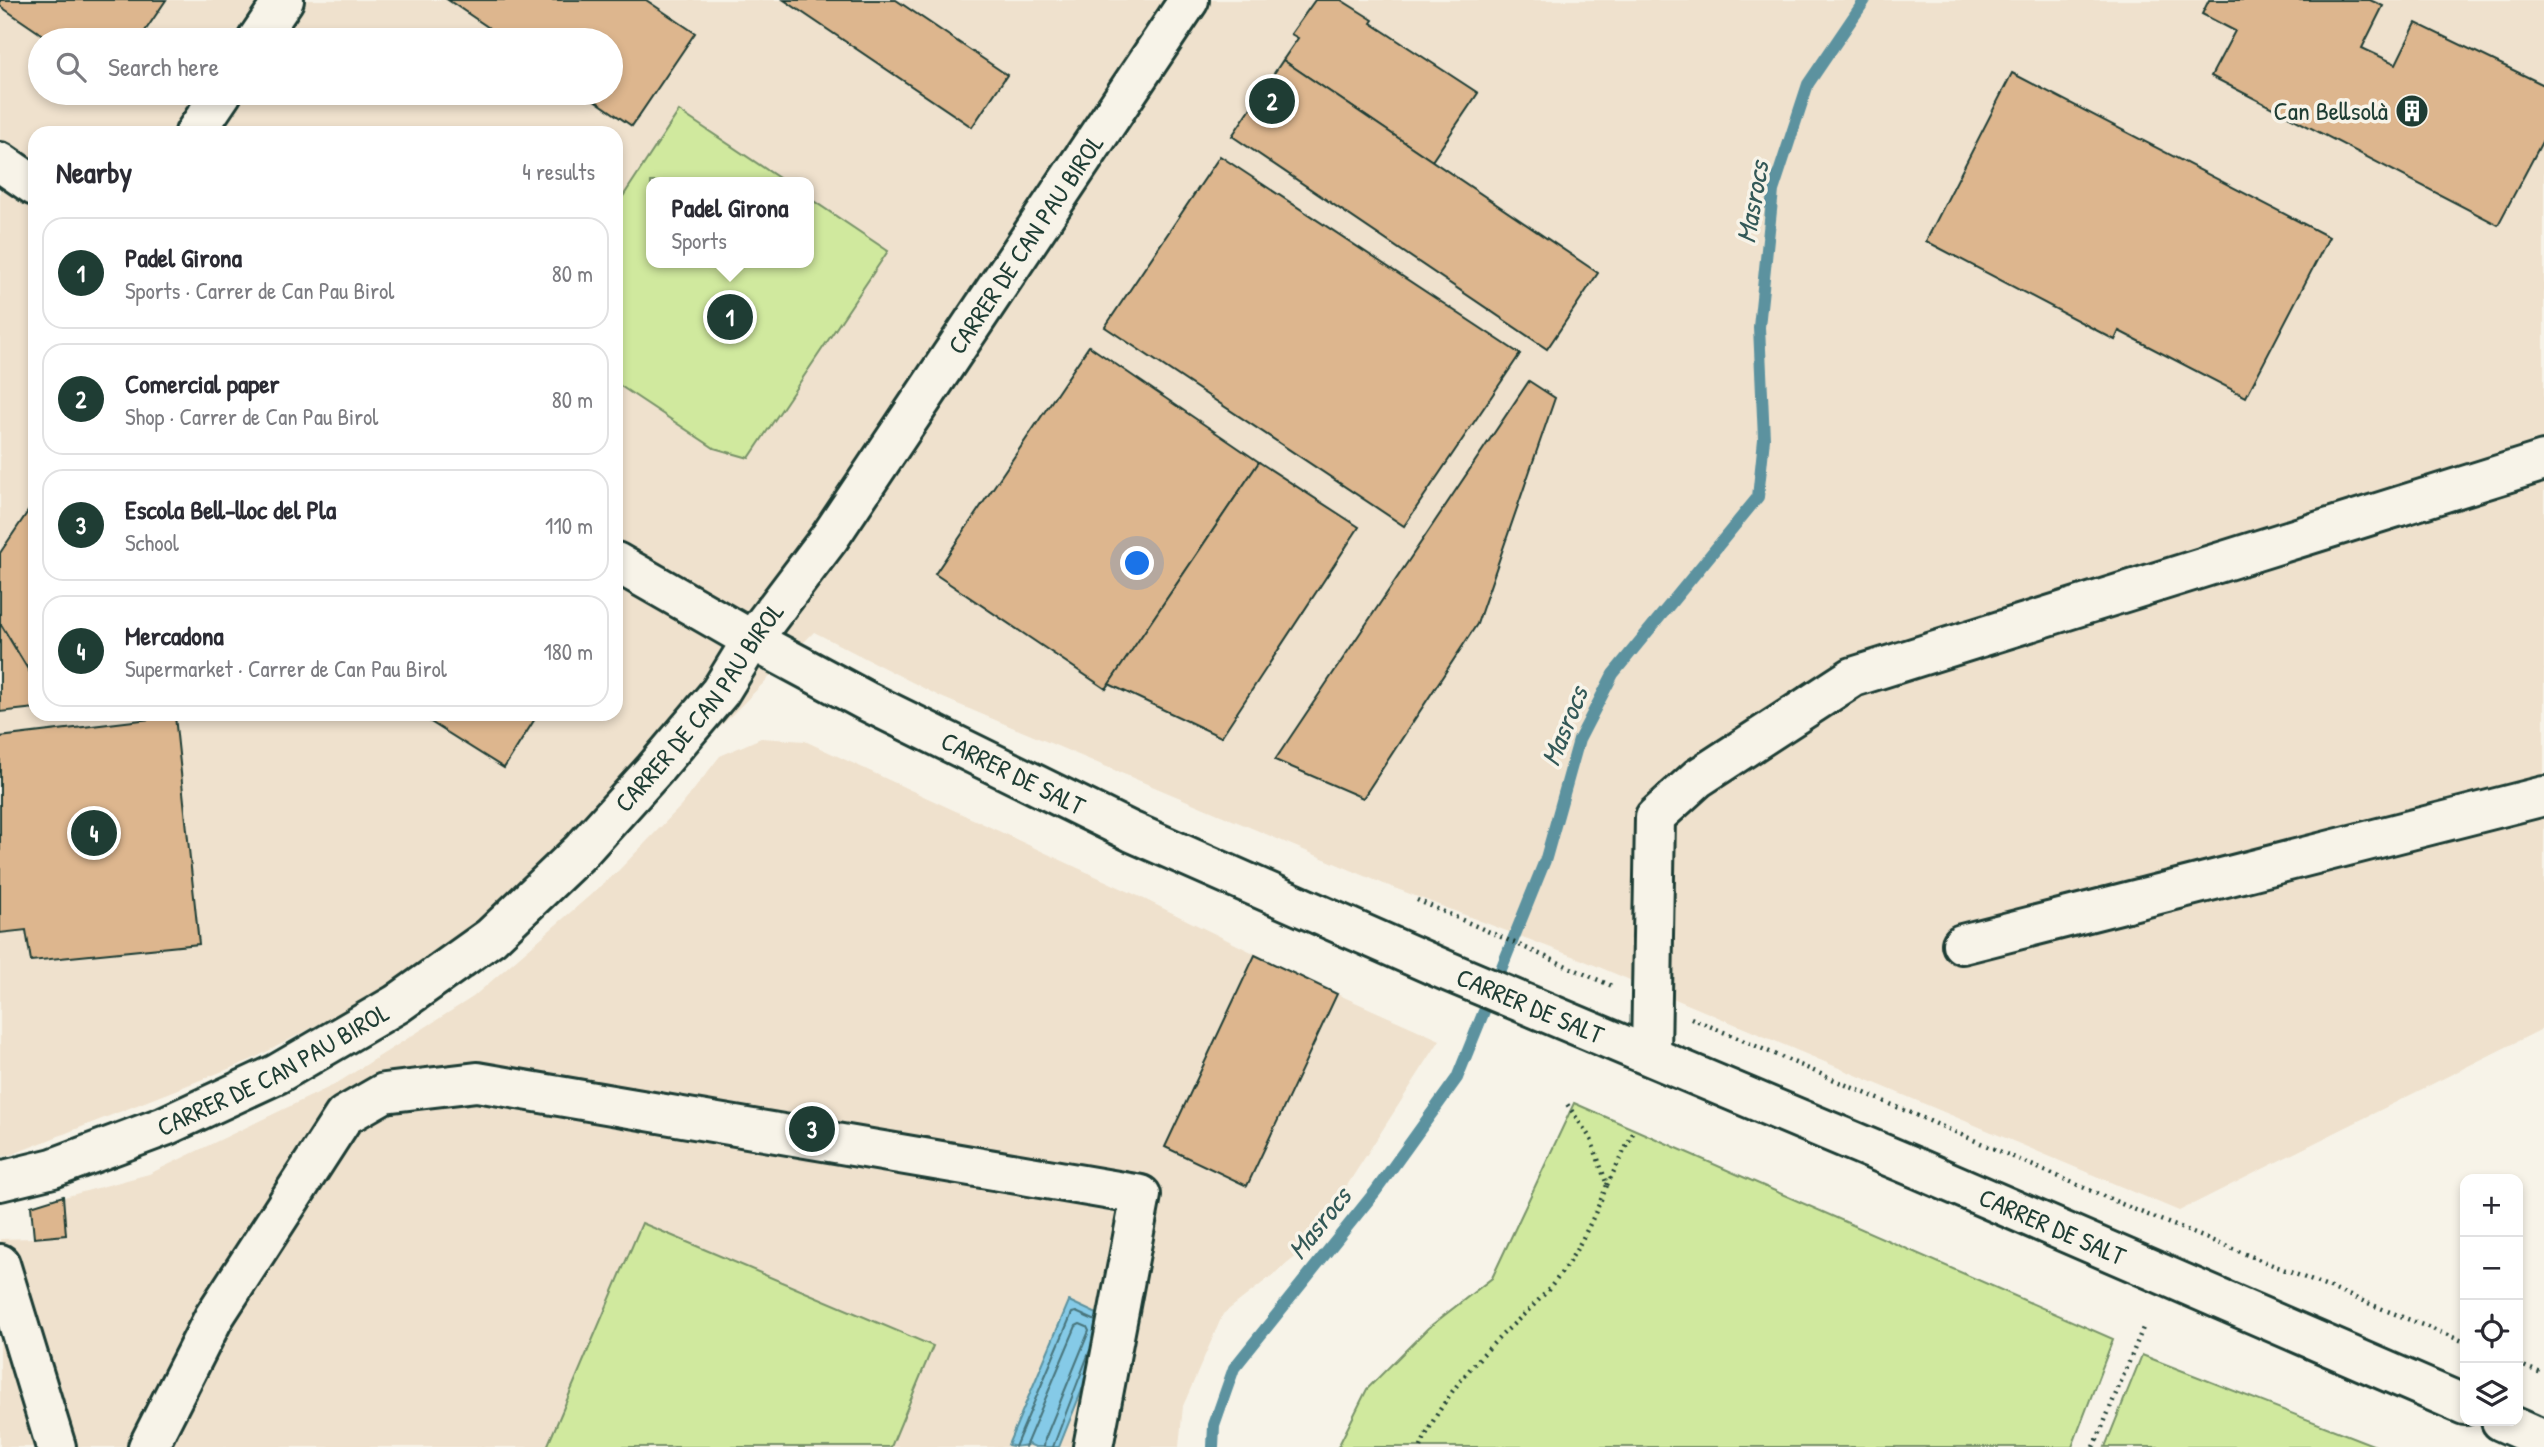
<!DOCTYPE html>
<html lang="en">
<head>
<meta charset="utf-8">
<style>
	body { margin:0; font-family:"Patrick Hand",sans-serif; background:#f7f7f7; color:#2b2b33 }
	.controls { position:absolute; right:21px; bottom:21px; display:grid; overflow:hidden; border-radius:14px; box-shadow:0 4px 10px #0003 }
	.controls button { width:63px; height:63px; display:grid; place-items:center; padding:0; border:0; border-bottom:2px solid #e1e1e2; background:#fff; color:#2b2b33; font:35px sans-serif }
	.you { position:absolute; left:1138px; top:564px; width:24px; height:24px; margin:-18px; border:5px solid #fff; border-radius:50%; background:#1a73e8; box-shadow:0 0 0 10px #1a73e833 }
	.badge { display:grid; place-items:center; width:46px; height:46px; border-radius:50%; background:#1f3d34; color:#fff; font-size:23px; font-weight:700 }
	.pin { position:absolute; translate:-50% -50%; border:4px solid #fff; box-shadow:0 2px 7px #0006 }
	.popup { position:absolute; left:646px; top:177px; width:168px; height:91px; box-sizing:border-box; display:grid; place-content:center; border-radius:14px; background:#fff; filter:drop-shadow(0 2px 5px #0005); font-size:23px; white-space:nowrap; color:#7c7c81 }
	.popup b { font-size:26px; color:#2b2b33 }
	.popup::after { content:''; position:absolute; left:50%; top:100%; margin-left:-14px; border:14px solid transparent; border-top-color:#fff }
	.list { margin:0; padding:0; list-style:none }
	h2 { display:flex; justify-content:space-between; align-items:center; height:91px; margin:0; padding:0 28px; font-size:30px }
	h2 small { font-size:23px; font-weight:400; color:#7c7c81 }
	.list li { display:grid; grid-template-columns:46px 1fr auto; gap:21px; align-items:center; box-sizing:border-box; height:112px; margin:0 14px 14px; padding:0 14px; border:2px solid #e1e1e2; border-radius:21px }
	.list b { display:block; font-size:26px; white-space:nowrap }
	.list p { margin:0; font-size:23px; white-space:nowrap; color:#7c7c81 }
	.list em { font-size:23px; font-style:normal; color:#7c7c81 }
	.icon { flex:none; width:38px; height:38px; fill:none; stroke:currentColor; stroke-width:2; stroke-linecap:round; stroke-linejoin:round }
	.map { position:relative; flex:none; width:2544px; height:1447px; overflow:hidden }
	.search { position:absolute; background:#fff; box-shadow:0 4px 10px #0003; left:28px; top:28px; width:595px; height:77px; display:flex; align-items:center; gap:18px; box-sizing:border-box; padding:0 24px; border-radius:38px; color:#7c7c81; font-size:26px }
	.panel { position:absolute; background:#fff; box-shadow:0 4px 10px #0003; left:28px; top:126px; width:595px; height:595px; border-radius:21px }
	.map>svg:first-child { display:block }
	.built { fill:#efe1cd; fill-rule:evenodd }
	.green { fill:#d0e99e; stroke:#789369; stroke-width:2 }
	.water { fill:#85cae7; stroke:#5c929f; stroke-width:2 }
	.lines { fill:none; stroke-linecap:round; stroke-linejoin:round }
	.shore { stroke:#48757c; stroke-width:2 }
	.stream { stroke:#5c929f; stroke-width:12 }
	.building { fill:#ddb68e; stroke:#1f3d34; stroke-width:2 }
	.minor-casing { stroke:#1f3d34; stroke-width:44 }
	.path { stroke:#1f3d34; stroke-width:4.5; stroke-dasharray:2 5; stroke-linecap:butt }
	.minor { stroke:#f7f3e8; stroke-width:38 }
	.labels { text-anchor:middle; stroke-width:7; stroke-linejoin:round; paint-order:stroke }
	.poi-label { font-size:26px; fill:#1f3d34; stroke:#f7f3e8; text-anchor:end }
	.street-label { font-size:26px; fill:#1f3d34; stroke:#f7f3e8 }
	.water-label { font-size:28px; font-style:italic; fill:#335958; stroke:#f7f3e8 }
</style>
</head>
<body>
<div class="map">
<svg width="2544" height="1447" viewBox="0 0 2544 1447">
	<rect width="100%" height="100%" fill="#f7f3e8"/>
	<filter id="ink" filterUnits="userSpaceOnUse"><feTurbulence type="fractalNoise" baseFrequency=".0143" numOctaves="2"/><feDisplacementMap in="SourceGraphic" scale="14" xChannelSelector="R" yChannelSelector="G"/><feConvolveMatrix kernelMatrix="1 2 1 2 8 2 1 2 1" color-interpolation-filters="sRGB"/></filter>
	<g filter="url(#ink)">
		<!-- built -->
		<g class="built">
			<path d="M0,0H2544V1028L2179,1211L1580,959L1384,884L941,697L814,632L710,737L454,953L251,1060L8,1156L0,1157ZM40,40H611V93H40ZM35,133H616V714H35ZM651,182H809V263H651Z"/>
			<polygon points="761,738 805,741 1136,895 1337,994 1440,1040 1307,1248 1223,1314 1183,1406 1179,1447 0,1447 0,1239 34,1238 31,1206 149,1174 334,1085 473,997 618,871 682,805 720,756"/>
		</g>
		<!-- green -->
		<g class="green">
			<polygon points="679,111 785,182 651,182 651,263 809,263 809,198 888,251 749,458 714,448 616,383 616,207"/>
			<polygon points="1574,1103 2113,1339 2072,1447 1338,1447 1367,1389 1428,1328 1492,1278"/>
			<polygon points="642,1223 933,1346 891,1447 547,1447"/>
			<polygon points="2142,1355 2378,1447 2105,1447"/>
		</g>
		<!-- water -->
		<path class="water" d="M1069,1301L1110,1320L1059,1447H1035L1029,1444C1023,1447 1014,1447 1008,1445Z"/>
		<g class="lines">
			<!-- shore -->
			<g class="shore">
				<polyline points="1015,1447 1072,1313 1076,1312 1096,1321"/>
				<polyline points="1025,1447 1076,1326 1080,1324 1087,1327 1089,1331 1045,1439 1044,1447"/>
				<polyline points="1053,1447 1090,1350"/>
			</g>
			<!-- stream -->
			<polyline class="stream" points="1213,1447 1214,1425 1234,1368 1375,1192 1457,1078 1546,858 1579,740 1613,674 1758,497 1764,439 1759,327 1773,191 1808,84 1865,0"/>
		</g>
		<!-- building -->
		<g class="building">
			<polygon points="0,0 166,0 139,40 50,40 0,6"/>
			<polygon points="448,0 646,0 695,33 632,126 584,93 611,93 611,40 507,40"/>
			<polygon points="784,0 896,0 1007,75 972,127"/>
			<polygon points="1315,0 1341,0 1373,20 1371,23 1478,93 1432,161 1283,60 1298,38 1291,34"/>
			<polygon points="2209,0 2370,0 2383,6 2362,48 2396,64 2416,23 2544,85 2544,138 2498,225 2211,76 2235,31 2202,14"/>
			<polygon points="1283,60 1598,273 1547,349 1232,136"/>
			<polygon points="2012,73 2329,237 2246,397 2119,331 2115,340 1926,241"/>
			<polygon points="1220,156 1520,354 1404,526 1105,327"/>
			<polygon points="1089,346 1259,462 1106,689 935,574"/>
			<polygon points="1529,381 1555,398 1477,624 1363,798 1275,760"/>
			<polygon points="1259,462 1359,527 1221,737 1109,684"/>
			<polygon points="35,501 35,681 0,623 0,553"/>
			<polygon points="0,623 35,681 35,708 0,712"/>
			<polygon points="418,714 538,714 504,768"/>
			<polygon points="175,716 199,944 31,961 26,930 0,933 0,737"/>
			<polygon points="1255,955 1337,994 1247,1186 1165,1147"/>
			<polygon points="63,1196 66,1235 34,1238 31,1206"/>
		</g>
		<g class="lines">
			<defs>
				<g id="minor">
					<polyline points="257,40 284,0"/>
					<polyline points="195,133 222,93"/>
					<polyline points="0,162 35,186"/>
					<path id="s1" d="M616,562L752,640L866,701L1132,832L1447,971L1919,1169L2465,1405"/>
					<polyline points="1962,944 2544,796"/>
					<polyline points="1651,1055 1655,817 1698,778 1853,677 2544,461"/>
					<path id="s2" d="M0,1181L53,1168L165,1126L277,1074L397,1004L491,937L581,851L654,770L720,692L752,640L830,537L1189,0"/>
					<polyline points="0,1264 56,1447"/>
					<polyline points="2501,1421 2544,1440"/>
					<polyline points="148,1447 214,1317 344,1116 384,1093 477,1082 1141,1195 1093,1447"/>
				</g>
			</defs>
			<!-- minor casing -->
			<use href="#minor" class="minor-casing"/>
			<!-- path -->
			<g class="path">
				<polyline points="1417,900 1612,986"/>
				<polyline points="1691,1018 2138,1211 2465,1342"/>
				<polyline points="1607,1185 1634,1131"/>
				<polyline points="2518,1364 2544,1374"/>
				<path d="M1421,1447C1435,1409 1470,1366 1499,1338C1517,1320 1537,1304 1553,1284C1577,1254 1593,1220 1607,1185L1591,1139L1567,1104"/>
				<polyline points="2094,1447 2143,1328"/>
			</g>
			<!-- minor -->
			<use href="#minor" class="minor"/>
		</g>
	</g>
	<!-- icons -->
	<defs>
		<symbol id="building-disc" viewBox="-11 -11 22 22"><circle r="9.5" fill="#1f3d34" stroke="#f7f3e8"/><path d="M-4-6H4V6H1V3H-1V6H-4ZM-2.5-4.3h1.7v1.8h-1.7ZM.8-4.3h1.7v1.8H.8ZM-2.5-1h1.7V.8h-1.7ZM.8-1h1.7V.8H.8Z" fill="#fff"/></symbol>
	</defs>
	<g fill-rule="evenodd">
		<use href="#building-disc" x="2393" y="92" width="38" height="38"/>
	</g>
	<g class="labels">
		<!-- poi labels -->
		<g class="poi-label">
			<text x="2388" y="120">Can Bellsolà</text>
		</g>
		<!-- street labels -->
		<g class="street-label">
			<text dy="9" stroke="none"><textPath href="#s2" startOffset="1430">CARRER DE CAN PAU BIROL</textPath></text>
			<text dy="9" stroke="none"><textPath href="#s2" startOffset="863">CARRER DE CAN PAU BIROL</textPath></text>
			<text dy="9" stroke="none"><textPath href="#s1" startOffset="450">CARRER DE SALT</textPath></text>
			<text dy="9" stroke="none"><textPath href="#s1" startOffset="1017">CARRER DE SALT</textPath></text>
			<text dy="9" stroke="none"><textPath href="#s2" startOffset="296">CARRER DE CAN PAU BIROL</textPath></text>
			<text dy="9" stroke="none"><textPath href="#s1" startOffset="1584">CARRER DE SALT</textPath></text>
		</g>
		<!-- water labels -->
		<g class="water-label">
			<text transform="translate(1752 202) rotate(-80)" y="10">Masrocs</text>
			<text transform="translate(1564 726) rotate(-68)" y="10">Masrocs</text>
			<text transform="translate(1319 1223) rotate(-51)" y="10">Masrocs</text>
		</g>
	</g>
</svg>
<div class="controls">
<button>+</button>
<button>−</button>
<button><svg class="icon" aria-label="locate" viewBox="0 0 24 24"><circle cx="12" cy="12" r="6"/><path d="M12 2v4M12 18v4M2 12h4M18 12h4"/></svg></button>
<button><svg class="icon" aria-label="layers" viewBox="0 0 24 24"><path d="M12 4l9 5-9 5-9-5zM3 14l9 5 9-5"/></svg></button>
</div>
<div class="you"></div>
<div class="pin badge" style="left:730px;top:317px">1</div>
<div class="popup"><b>Padel Girona</b>Sports</div>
<div class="pin badge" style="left:1272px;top:101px">2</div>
<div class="pin badge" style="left:812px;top:1129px">3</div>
<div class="pin badge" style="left:94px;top:833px">4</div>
<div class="search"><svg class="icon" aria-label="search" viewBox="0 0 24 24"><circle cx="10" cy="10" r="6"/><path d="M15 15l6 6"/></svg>Search here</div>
<section class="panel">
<h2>Nearby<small>4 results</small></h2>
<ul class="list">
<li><span class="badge">1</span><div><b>Padel Girona</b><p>Sports · Carrer de Can Pau Birol</p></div><em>80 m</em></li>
<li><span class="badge">2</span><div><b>Comercial paper</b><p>Shop · Carrer de Can Pau Birol</p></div><em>80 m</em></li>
<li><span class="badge">3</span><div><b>Escola Bell-lloc del Pla</b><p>School</p></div><em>110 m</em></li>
<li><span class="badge">4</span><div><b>Mercadona</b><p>Supermarket · Carrer de Can Pau Birol</p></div><em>180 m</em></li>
</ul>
</section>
</div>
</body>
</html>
